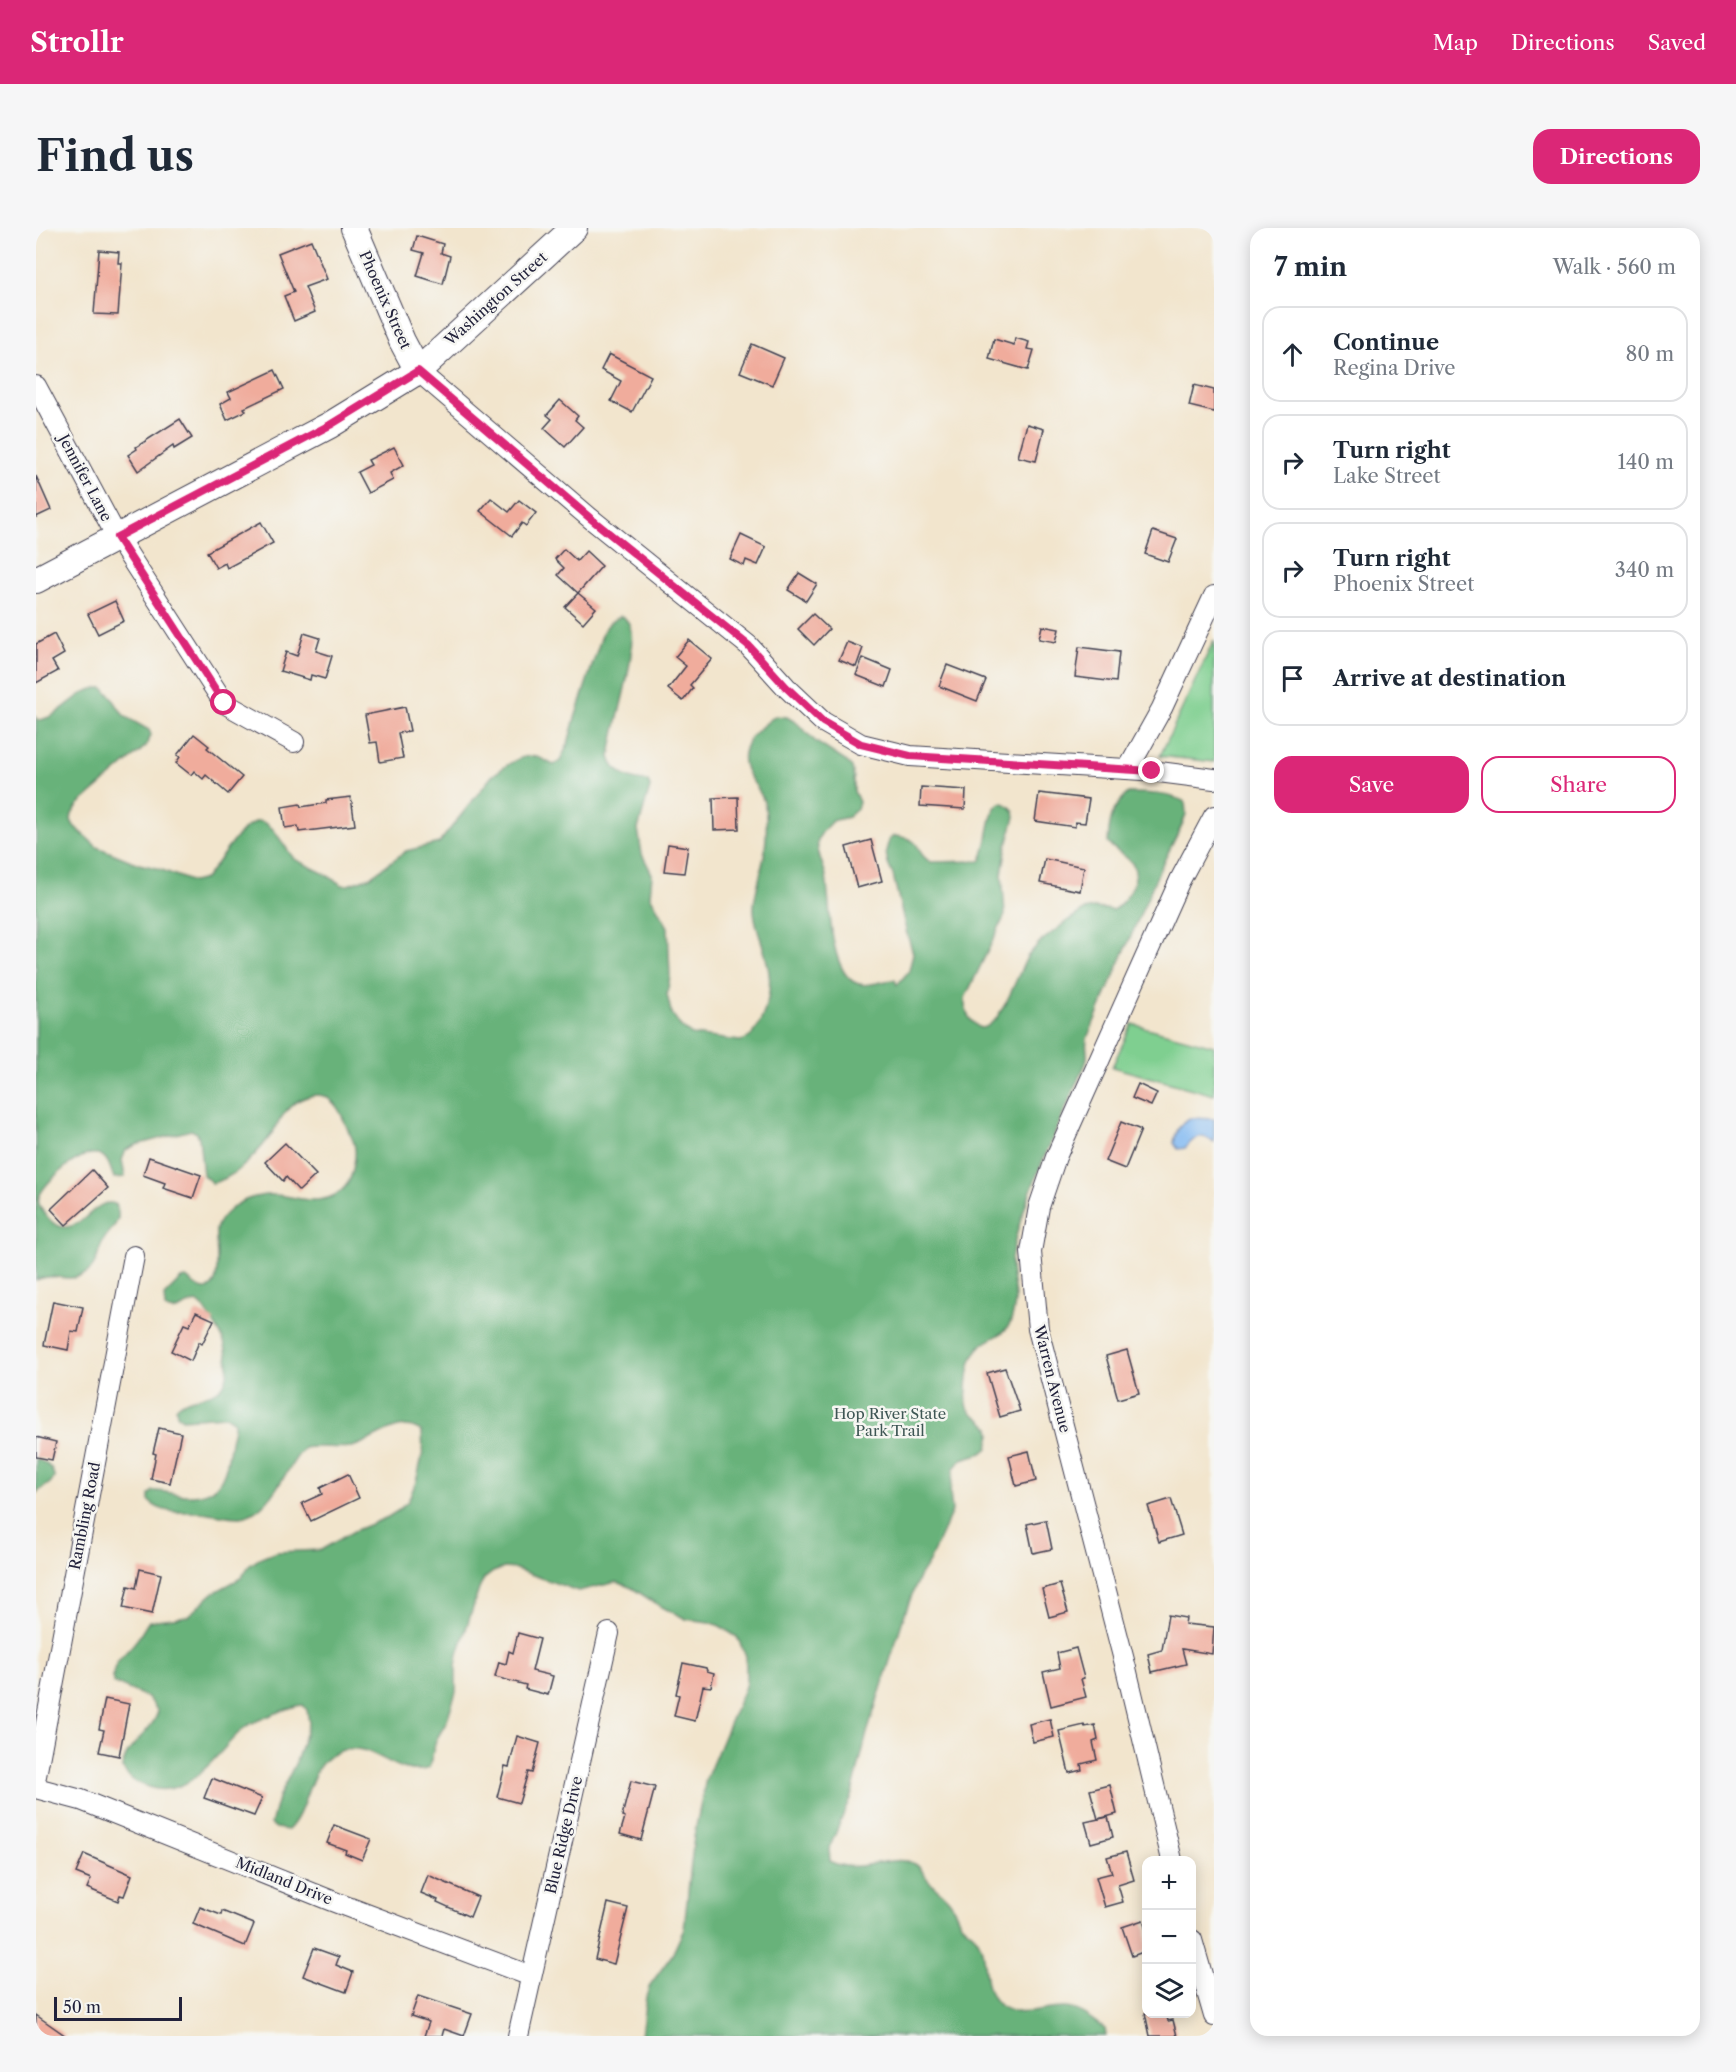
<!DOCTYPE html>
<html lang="en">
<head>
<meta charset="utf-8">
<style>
	body { margin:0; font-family:"Libre Caslon Text",serif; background:#f6f6f7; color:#1f2937 }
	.controls { position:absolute; right:18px; bottom:18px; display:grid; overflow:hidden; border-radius:12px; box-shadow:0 3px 15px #0003 }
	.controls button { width:54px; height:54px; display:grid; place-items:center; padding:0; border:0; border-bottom:2px solid #e0e1e3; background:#fff; color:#1f2937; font:30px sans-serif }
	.scale { position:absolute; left:18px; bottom:15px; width:128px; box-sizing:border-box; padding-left:6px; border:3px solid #22223b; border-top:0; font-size:16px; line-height:21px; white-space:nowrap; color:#22223b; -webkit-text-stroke:4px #f6f6f2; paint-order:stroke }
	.stop { position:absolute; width:18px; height:18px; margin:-14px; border:4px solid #db2777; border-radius:50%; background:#fff }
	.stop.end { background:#db2777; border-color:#fff; box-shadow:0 2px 6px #0008 }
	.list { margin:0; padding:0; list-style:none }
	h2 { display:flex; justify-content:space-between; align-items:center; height:78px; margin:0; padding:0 24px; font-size:26px }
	h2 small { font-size:20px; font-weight:400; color:#747a83 }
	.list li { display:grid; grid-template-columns:39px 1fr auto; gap:18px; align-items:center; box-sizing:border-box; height:96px; margin:0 12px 12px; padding:0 12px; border:2px solid #e0e1e3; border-radius:18px }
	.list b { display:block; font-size:22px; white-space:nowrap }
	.list p { margin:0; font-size:20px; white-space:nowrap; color:#747a83 }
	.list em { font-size:20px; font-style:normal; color:#747a83 }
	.actions { display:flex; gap:12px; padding:18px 24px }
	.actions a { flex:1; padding:14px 0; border:2px solid #db2777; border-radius:18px; text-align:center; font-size:21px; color:#db2777 }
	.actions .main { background:#db2777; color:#fff }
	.icon { flex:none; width:33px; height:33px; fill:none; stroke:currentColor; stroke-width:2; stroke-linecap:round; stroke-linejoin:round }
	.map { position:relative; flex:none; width:1178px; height:1808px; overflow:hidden; border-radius:18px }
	header { display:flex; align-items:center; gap:36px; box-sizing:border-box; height:84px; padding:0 30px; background:#db2777; color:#fff }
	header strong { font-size:28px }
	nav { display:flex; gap:33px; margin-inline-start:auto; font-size:21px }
	.intro { display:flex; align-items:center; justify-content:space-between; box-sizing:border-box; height:144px; padding:0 36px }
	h1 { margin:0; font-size:42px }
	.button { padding:15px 27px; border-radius:18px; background:#db2777; color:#fff; font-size:21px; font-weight:700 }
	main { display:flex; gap:36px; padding:0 36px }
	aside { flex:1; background:#fff; border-radius:18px; box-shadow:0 3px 15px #0003 }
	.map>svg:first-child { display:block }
	.green { fill:#7fcf90; stroke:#507866; stroke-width:1.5 }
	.forest { fill:#67b27a; stroke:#446a5a; stroke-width:1.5 }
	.water { fill:#82b9f2; stroke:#526e96; stroke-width:1.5 }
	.building { fill:#f0ac9c }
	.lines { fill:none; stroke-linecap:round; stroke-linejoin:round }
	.minor-casing { stroke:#413f51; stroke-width:22 }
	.tertiary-casing { stroke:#413f51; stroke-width:28 }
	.minor { stroke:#fff; stroke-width:20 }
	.tertiary { stroke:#fff; stroke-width:26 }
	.route { stroke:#db2777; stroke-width:8 }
	.labels { text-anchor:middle; stroke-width:5; stroke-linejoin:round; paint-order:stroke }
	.street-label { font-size:15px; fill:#22223b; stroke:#f6f6f2 }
	.park-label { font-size:15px; fill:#3e5654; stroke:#f6f6f2 }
</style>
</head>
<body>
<header>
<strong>Strollr</strong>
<nav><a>Map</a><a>Directions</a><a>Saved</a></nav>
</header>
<div class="intro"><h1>Find us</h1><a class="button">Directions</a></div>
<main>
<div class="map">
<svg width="1178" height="1808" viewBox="0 0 1178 1808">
	<rect width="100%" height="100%" fill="#f6f6f2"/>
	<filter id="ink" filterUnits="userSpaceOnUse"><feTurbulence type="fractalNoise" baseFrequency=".0167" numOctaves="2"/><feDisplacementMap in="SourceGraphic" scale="12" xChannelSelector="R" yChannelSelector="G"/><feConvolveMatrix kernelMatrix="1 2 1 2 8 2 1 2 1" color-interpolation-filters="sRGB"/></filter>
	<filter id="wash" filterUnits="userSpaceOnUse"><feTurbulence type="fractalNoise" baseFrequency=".008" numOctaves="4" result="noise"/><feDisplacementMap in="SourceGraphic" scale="24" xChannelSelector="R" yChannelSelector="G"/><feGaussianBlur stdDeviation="1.35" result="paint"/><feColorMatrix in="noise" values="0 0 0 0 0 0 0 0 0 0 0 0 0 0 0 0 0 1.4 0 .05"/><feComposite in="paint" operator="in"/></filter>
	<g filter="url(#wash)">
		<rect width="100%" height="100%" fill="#f2e5cd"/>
		<!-- green -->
		<g class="green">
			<polygon points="1178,412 1178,534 1124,528"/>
			<polygon points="1096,796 1178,818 1178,867 1076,839"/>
		</g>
		<!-- forest -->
		<g class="forest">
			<path d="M585,388C590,390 592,393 594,398C602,431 578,493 574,529C578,546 596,553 612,553L614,559L602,601L606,626L616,646L614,668L632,699L634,748L631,766L635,784L645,799L656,807L704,813C716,811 720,803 725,792C739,761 734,740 724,709C721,698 717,688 718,678C719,665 723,654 725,642C730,623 732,598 729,578C726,558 704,547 708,525C712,506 725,500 739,488L751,489L761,495L780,514L811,534L816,539L818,551V563L823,574L821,581L812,589L796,593C791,598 784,605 782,612C779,622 788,638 790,648C794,673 793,740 818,754C830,761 846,752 859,752L861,757L873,743L877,725L871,706L857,647L852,636L850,624L853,611L858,608C891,611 876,624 895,634L944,633C955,621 950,552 978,583L979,589L971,617L966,646L969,687L929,770C928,783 933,793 944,800L950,799L960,791L970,775L991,729L1003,715L1031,693L1048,682L1059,680L1077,682C1090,674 1108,648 1094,633C1087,626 1078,622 1072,615C1073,592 1076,580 1092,565C1111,565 1133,565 1149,574L1150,586L1146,597L1123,643L1052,808C1049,815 1051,819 1051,826C1052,832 1047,842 1044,847C1021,902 994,955 979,1012C978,1019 975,1027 975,1034C975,1059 984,1065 975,1093C969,1109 952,1109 942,1121C933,1131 932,1148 931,1160C928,1191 939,1182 954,1200L955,1206L952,1220L946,1225L926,1231L918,1240L914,1264L916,1283L893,1334L883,1349L869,1385L831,1505L816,1566L793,1621L794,1633C821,1649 853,1624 879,1636C886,1640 888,1648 893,1653C899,1660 908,1665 913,1672C919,1679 920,1689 926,1696C933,1703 941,1706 944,1716C951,1734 946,1763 962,1776C983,1793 1006,1779 1029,1780C1045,1781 1056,1792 1069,1801L1070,1808H605L610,1769L614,1757L636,1727L648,1701L658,1608L670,1551L710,1456V1428L701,1409L684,1398L673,1394L650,1391L624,1378L596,1360L581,1354L542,1363L480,1341L468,1340L457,1344L448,1351L443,1361L422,1426L420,1438V1464L410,1495L400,1512L393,1540C360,1552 339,1513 307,1522C269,1532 276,1579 252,1602L240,1600L235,1596L242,1570L260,1534L273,1494L271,1482L267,1477C259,1477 215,1494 208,1500C181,1523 155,1573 112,1559C101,1556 92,1550 87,1541C86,1518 117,1505 122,1483L111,1469L78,1455C72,1437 90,1426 99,1414C105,1407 108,1400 113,1393L152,1388L177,1365L205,1350L213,1338L223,1331L240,1324L285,1322L318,1303L352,1289L363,1282L372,1273L380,1254L387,1225L386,1204C364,1186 337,1215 315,1219C299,1221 283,1217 268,1220C250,1239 233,1288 203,1289C189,1289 175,1284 161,1284C146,1284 125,1286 113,1273V1267L117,1263C128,1262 139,1267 150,1267C195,1269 189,1233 198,1200V1194L189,1188L146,1191L141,1186L140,1180C150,1167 169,1171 182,1162C196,1154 192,1127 188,1114C185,1106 172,1085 166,1078L161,1074C149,1075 140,1088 129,1080L128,1068L145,1051L150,1050C155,1053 160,1059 165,1060C190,1069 178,1012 180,1002C182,991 194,981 203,975C212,970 228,966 238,967C247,967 257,970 265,971C290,975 312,967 317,941C320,927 321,919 314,906C307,892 304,877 290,869C279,863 260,872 253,880C245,888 241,898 235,907C221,926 200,950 176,955L167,947L163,910L161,905L155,902L100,917L90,922L86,932L89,949L78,950C75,943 73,931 65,927C47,919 9,953 3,969C1,976 5,981 9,986C13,991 16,996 23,998C48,1005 57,969 79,976C82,981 83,984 82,990C80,999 71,1005 67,1013C62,1023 61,1039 50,1045C39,1052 30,1050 19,1049C12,1048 6,1050 0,1052V489L3,492C27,489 42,458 67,460L75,468L88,488L113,502L115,507L110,518L42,577L36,586L35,592L38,598L61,619L103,636L121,640L157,654L169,651L197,613L209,600L221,593L227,594L237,601L258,631L289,646L306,657H312L334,649L370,623L403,615L456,548C468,539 485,525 500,529C507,530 512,535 518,537L524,533L532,516L539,490L567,404L574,394Z"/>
			<path d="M0,1230C9,1235 18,1239 18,1250L14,1255L0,1265Z"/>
		</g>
		<!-- water -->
		<path class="water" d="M1157,890L1178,891V914C1163,904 1160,909 1149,920L1142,921L1138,915C1140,902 1144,894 1157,890Z"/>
		<g id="blocks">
			<!-- building -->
			<g class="building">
				<polygon points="381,8 407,16 405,25 414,28 407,56 381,48 388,25 377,22"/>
				<polygon points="275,12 291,51 269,59 279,84 258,93 248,68 258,64 242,25"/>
				<polygon points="63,22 83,24 82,35 86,35 82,87 58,86"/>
				<polygon points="979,110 993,114 991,121 998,122 992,142 953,131 958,111 978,117"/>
				<polygon points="716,116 748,130 736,157 704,144"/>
				<polygon points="573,126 615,148 596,184 575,173 585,153 565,142"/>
				<polygon points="239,142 248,161 208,180 210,183 191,192 184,176 195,170 192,164"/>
				<polygon points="1158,157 1178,162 1178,184 1153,178"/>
				<polygon points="524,172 542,188 539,192 547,199 529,219 508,200 516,191 511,187"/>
				<polygon points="144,191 156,210 138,221 137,218 102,243 92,227 101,221 100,219"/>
				<polygon points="991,196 1008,201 1000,233 982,229"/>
				<polygon points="358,219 368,237 354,245 357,252 332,265 321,244 335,237 332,232"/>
				<polygon points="0,248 15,282 0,289"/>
				<polygon points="455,270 473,284 483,272 500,285 490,298 486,295 476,308 444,283"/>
				<polygon points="225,294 237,315 191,340 189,335 180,340 171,324"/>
				<polygon points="1117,303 1141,311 1132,334 1109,326"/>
				<polygon points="705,307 730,319 722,337 710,332 708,338 694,331"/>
				<polygon points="528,321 541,333 550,323 566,338 542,365 560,380 547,395 529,379 542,365 522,347 528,340 519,331"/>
				<polygon points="763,345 781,356 770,373 752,362"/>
				<polygon points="79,373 88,393 62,406 52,386"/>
				<polygon points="777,386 793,401 778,417 762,401"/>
				<polygon points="1006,398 1023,401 1020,414 1003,411"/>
				<polygon points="268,405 284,410 280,423 296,428 289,451 275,447 274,452 244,443 250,424 261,428"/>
				<polygon points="18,406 28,426 16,433 22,443 0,455 0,416"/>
				<polygon points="653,412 676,431 654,457 657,460 647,473 632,461 650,438 639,429"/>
				<polygon points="811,414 827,420 820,439 803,432"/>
				<polygon points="1043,419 1083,424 1080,454 1039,449"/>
				<polygon points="827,430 856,442 850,459 820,447"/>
				<polygon points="911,437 950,452 941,473 903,458"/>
				<polygon points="369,479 374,503 362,505 367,530 344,534 341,514 334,515 329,487"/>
				<polygon points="158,506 173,518 171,520 206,549 192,566 170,547 167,551 158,543 155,547 140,535 144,529 141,527"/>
				<polygon points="885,559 930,562 929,581 884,578"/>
				<polygon points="1003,565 1053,571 1049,595 1039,594 1039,599 999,593"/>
				<polygon points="315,569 319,597 263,604 262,598 249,600 246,579 264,576 265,579 290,575 290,572"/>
				<polygon points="702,569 703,601 678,602 677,570"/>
				<polygon points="835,612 846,653 821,660 810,619"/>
				<polygon points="632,616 652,619 648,645 628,643"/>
				<polygon points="1009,631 1048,639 1044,663 1004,655"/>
				<polygon points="1102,856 1121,865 1115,878 1096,870"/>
				<polygon points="1085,894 1105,902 1089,941 1069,933"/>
				<polygon points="249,915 280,947 263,963 250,949 247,953 229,934"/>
				<polygon points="113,929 165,947 157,970 127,960 129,955 107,947"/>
				<polygon points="56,942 72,960 30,997 15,981"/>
				<polygon points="17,1073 47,1079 42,1104 35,1103 32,1122 8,1117"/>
				<polygon points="160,1084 178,1092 166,1116 163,1114 155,1133 135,1123 148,1096 153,1098"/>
				<polygon points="1091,1122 1103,1165 1082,1171 1070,1128"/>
				<polygon points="969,1140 984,1183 964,1189 951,1145"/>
				<polygon points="123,1200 145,1205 134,1255 115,1251 120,1226 117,1225"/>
				<polygon points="0,1209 20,1214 16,1232 0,1229"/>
				<polygon points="993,1223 1000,1253 980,1258 973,1228"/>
				<polygon points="312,1246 323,1270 275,1293 266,1275 286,1266 284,1260"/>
				<polygon points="1135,1271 1146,1307 1123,1314 1112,1278"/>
				<polygon points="1010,1292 1016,1321 997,1325 991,1296"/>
				<polygon points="104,1341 125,1346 116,1386 87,1380 92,1358 100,1360"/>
				<polygon points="1024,1356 1032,1384 1013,1389 1006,1361"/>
				<polygon points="1132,1387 1150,1390 1149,1396 1178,1399 1176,1426 1146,1421 1150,1436 1116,1444 1112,1426 1126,1422"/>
				<polygon points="482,1405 504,1411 496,1443 517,1448 512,1467 489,1461 490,1457 459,1449 463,1434 470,1436 473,1423 477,1425"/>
				<polygon points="1040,1420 1048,1450 1045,1451 1050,1469 1015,1478 1007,1444 1024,1440 1021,1425"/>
				<polygon points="647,1435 670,1440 671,1443 678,1445 675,1459 667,1458 659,1493 638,1488 643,1467 640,1466"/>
				<polygon points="69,1471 93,1476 83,1528 63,1524 68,1502 63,1501"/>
				<polygon points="1014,1491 1018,1509 997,1514 993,1496"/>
				<polygon points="1048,1497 1049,1499 1059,1497 1062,1512 1057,1514 1061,1532 1045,1536 1046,1542 1033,1545 1023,1503"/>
				<polygon points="481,1508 504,1515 496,1545 492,1544 483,1575 461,1569 469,1538 473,1539"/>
				<polygon points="176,1550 226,1570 218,1588 168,1570"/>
				<polygon points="595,1553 619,1559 605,1612 584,1606 589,1589 586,1588"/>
				<polygon points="1074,1557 1081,1586 1062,1591 1054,1562"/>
				<polygon points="1072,1589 1077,1609 1055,1615 1049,1594"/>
				<polygon points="298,1597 335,1611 326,1632 309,1625 310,1622 291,1615"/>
				<polygon points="1090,1624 1098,1652 1082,1657 1087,1674 1069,1679 1060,1649 1076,1645 1071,1629"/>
				<polygon points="48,1626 96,1647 88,1668 84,1667 82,1673 51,1660 55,1651 40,1645"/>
				<polygon points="392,1647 442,1669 434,1689 401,1674 402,1672 385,1665"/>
				<polygon points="572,1675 592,1680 578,1736 559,1731"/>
				<polygon points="164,1679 185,1687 186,1683 218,1696 209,1718 157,1696"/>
				<polygon points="1107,1692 1110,1702 1110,1723 1096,1728 1086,1699"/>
				<polygon points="278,1720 303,1729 300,1737 317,1744 310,1764 267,1748"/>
				<polygon points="382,1768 436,1786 428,1808 408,1801 406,1808 388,1808 393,1794 375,1788"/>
				<polygon points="1109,1785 1130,1785 1132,1793 1137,1792 1141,1808 1114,1808"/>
				<polygon points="0,1787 30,1808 0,1808"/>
			</g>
		</g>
	</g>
	<g filter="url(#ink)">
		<use href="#blocks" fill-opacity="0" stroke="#413f51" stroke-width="1.5"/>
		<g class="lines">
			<defs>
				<g id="minor">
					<polyline points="382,143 554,290 712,417 750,459 787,494 825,516 874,528 1107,542 1178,551"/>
					<polyline points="0,158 81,309 188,475 258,514"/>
					<polyline points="1092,541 1126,480 1178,368"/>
					<polyline points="0,1548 98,1028"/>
					<polyline points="0,1560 45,1572 296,1673 495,1748"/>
					<polyline points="1136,1632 1090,1440 1002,1101 995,1024 1003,979 1020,929 1144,652 1178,588"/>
					<polyline points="1156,1712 1178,1788"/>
					<polyline points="482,1808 573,1405"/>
				</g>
				<g id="tertiary">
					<polyline points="318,0 366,113 382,143"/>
					<polyline points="0,352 294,197 382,143 538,0"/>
				</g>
			</defs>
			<!-- minor casing -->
			<use href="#minor" class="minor-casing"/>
			<!-- tertiary casing -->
			<use href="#tertiary" class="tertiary-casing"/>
			<!-- minor -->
			<use href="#minor" class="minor"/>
			<!-- tertiary -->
			<use href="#tertiary" class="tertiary"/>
		</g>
	</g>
	<g class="lines" filter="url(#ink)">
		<!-- route -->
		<polyline class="route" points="188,475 81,309 294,197 382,143 554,290 712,417 750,459 787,494 825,516 874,528 1116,543"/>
	</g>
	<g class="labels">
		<!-- street labels -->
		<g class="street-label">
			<text transform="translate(460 71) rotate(-42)" y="5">Washington Street</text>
			<text transform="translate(349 72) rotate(66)" y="5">Phoenix Street</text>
			<text transform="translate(49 250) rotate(62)" y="5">Jennifer Lane</text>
			<text transform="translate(1016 1151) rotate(76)" y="5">Warren Avenue</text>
			<text transform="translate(49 1288) rotate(-79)" y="5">Rambling Road</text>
			<text transform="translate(528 1607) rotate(-77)" y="5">Blue Ridge Drive</text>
			<text transform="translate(248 1653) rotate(22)" y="5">Midland Drive</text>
		</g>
		<!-- park labels -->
		<g class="park-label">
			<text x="854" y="1191">Hop River State<tspan x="854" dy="17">Park Trail</tspan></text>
		</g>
	</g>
</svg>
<div class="controls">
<button>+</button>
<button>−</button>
<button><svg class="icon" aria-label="layers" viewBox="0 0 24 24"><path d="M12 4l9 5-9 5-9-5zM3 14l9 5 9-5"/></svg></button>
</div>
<div class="scale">50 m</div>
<div class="stop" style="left:188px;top:475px"></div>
<div class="stop end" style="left:1116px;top:543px"></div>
</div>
<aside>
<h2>7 min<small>Walk · 560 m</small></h2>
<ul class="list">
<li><svg class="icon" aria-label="ahead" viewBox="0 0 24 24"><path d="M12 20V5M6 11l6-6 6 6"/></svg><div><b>Continue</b><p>Regina Drive</p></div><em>80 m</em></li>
<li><svg class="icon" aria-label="right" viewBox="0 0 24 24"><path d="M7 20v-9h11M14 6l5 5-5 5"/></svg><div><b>Turn right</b><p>Lake Street</p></div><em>140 m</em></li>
<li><svg class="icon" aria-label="right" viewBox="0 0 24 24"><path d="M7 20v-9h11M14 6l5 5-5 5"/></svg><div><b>Turn right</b><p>Phoenix Street</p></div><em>340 m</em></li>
<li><svg class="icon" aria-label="arrive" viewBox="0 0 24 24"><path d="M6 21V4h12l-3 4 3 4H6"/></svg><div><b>Arrive at destination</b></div></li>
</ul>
<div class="actions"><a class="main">Save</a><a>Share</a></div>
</aside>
</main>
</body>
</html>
